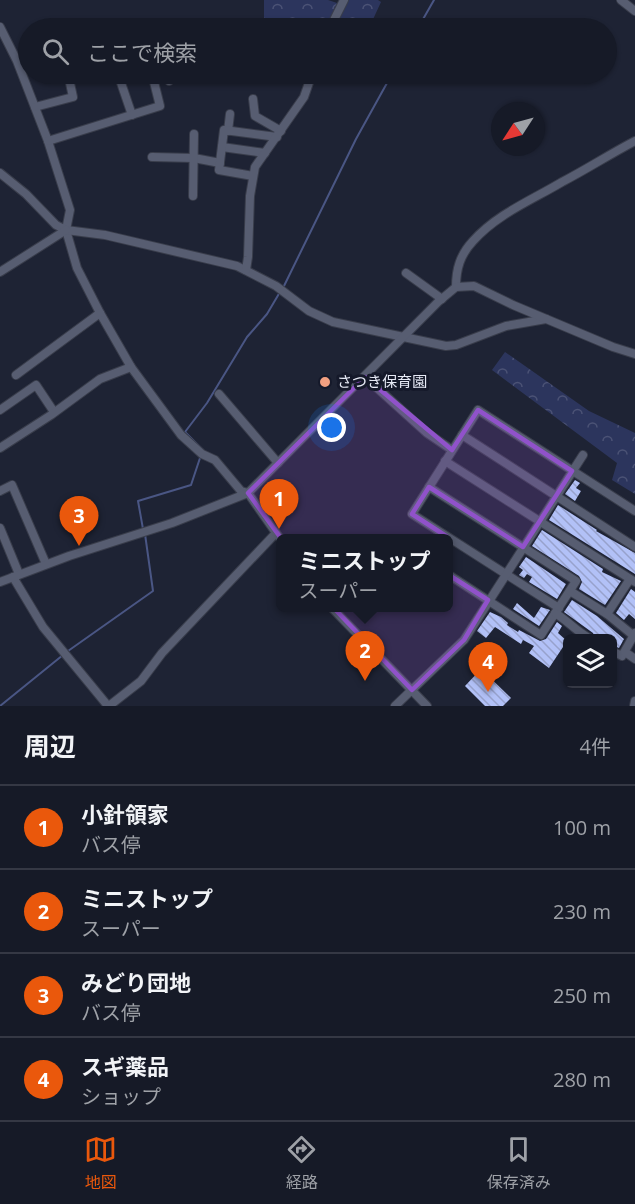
<!DOCTYPE html>
<html lang="ja">
<head>
<meta charset="utf-8">
<style>
	body { margin:0; font-family:"Open Sans","Noto Sans JP",sans-serif; background:#232733; color:#f1f3f6 }
	.controls { position:absolute; right:18px; bottom:18px; display:grid; overflow:hidden; border-radius:9px; box-shadow:0 2px 4px #0004 }
	.controls button { width:54px; height:54px; display:grid; place-items:center; padding:0; border:0; border-bottom:2px solid #353844; background:#161a27; color:#f1f3f6; font:30px sans-serif }
	.compass { position:absolute; left:491px; top:102px; width:54px; height:54px; border-radius:50%; background:#161a27; box-shadow:0 2px 4px #0004; rotate:234deg }
	.you { position:absolute; left:332px; top:428px; width:21px; height:21px; margin:-15px; border:4px solid #fff; border-radius:50%; background:#1a73e8; box-shadow:0 0 0 9px #1a73e833 }
	.badge { display:grid; place-items:center; width:39px; height:39px; border-radius:50%; background:#ea580c; color:#fff; font-size:20px; font-weight:700 }
	.pin { position:absolute; translate:-50% -50px; filter:drop-shadow(0 2px 3px #0008) }
	.pin::after { content:''; position:absolute; top:32px; width:21px; height:18px; background:inherit; clip-path:polygon(0 0,100% 0,50% 100%) }
	.popup { position:absolute; left:276px; top:534px; width:177px; height:78px; box-sizing:border-box; display:grid; place-content:center; border-radius:9px; background:#161a27; filter:drop-shadow(0 2px 4px #0005); font-size:20px; white-space:nowrap; color:#9ea1a7 }
	.popup b { font-size:22px; color:#f1f3f6 }
	.popup::after { content:''; position:absolute; left:50%; top:100%; margin-left:-12px; border:12px solid transparent; border-top-color:#161a27 }
	.list { margin:0; padding:0; list-style:none }
	h2 { display:flex; justify-content:space-between; align-items:center; height:78px; margin:0; padding:0 24px; font-size:26px }
	h2 small { font-size:20px; font-weight:400; color:#9ea1a7 }
	.list li { display:grid; grid-template-columns:39px 1fr auto; gap:18px; align-items:center; box-sizing:border-box; height:84px; padding:0 24px; border-top:2px solid #353844 }
	.list b { display:block; font-size:22px; white-space:nowrap }
	.list p { margin:0; font-size:20px; white-space:nowrap; color:#9ea1a7 }
	.list em { font-size:20px; font-style:normal; color:#9ea1a7 }
	.icon { flex:none; width:33px; height:33px; fill:none; stroke:currentColor; stroke-width:2; stroke-linecap:round; stroke-linejoin:round }
	.map { position:relative; flex:none; width:635px; height:706px; overflow:hidden }
	.search { position:absolute; background:#161a27; box-shadow:0 2px 4px #0004; left:18px; right:18px; top:18px; height:66px; display:flex; align-items:center; gap:15px; box-sizing:border-box; padding:0 21px; border-radius:33px; color:#9ea1a7; font-size:22px }
	.sheet { height:414px; background:#161a27 }
	nav { display:flex; justify-content:space-around; align-items:center; box-sizing:border-box; height:84px; border-top:2px solid #353844; background:#161a27; font-size:16px; color:#9ea1a7 }
	nav a { display:grid; justify-items:center; gap:3px }
	nav .on { color:#ea580c }
	.map>svg:first-child { display:block }
	.forest { fill:url(#forest-crowns) }
	.lines { fill:none; stroke-linecap:round; stroke-linejoin:round }
	.stream { stroke:#4a5684; stroke-width:2 }
	.building { fill:url(#building-back-hatch) }
	.minor-casing { stroke:#393d4b; stroke-width:10 }
	.minor { stroke:#575d71; stroke-width:8 }
	.marked { fill:#9052ca; fill-opacity:0.2; stroke:#9052ca; stroke-width:4.5; stroke-linejoin:round }
	.poi-dot { fill:#f2a081; stroke:#15192a; stroke-width:2 }
	.labels { text-anchor:middle; stroke-width:6; stroke-linejoin:round; paint-order:stroke }
	.poi-label { font-size:15px; fill:#e6e9f5; stroke:#15192a; text-anchor:start }
</style>
</head>
<body>
<div class="map">
<svg width="635" height="706" viewBox="0 0 635 706">
	<defs>
		<pattern id="forest-crowns" width="20" height="18" patternUnits="userSpaceOnUse" patternTransform="scale(1.5)"><rect width="20" height="18" fill="#2c355d"/><path d="M2 6a3 3 0 1 1 6 0M12 15a3 3 0 1 1 6 0" fill="none" stroke="#4b5275"/></pattern>
		<pattern id="building-back-hatch" width="6" height="6" patternUnits="userSpaceOnUse" patternTransform="scale(1.5)"><rect width="6" height="6" fill="#b2c1f7"/><path d="M-1 5l2 2M0 0l6 6M5-1l2 2" fill="none" stroke="#97a2cc"/></pattern>
	</defs>
	<rect width="100%" height="100%" fill="#1e2334"/>
	<!-- forest -->
	<g class="forest">
		<polygon points="264,0 328,0 343,5 349,0 378,0 381,2 369,28 275,28 264,24"/>
		<polygon points="505,352 589,411 635,433 635,494 612,480 617,463 492,370"/>
	</g>
	<g class="lines">
		<!-- stream -->
		<g class="stream">
			<polyline points="418,28 434,0"/>
			<polyline points="283,288 356,139 392,74"/>
			<polyline points="203,450 185,432 207,403 247,337 267,314 280,292"/>
			<polyline points="143,529 138,501 191,485 201,455"/>
			<polyline points="68,651 153,591 145,534"/>
			<polyline points="0,706 63,655"/>
		</g>
	</g>
	<!-- building -->
	<g class="building">
		<polygon points="575,480 580,483 576,488 581,491 575,501 565,494"/>
		<polygon points="558,505 597,530 596,531 635,553 635,574 549,520"/>
		<polygon points="542,530 603,569 602,572 621,581 605,605 579,589 582,582 579,576 532,546"/>
		<polygon points="526,557 566,584 557,599 529,582 532,577 527,574 524,578 519,575 523,570 519,567"/>
		<polygon points="631,589 635,592 635,619 629,614 624,620 616,613"/>
		<polygon points="572,600 597,616 624,639 619,648 612,645 612,639 595,638 593,633 564,612"/>
		<polygon points="517,603 534,618 541,607 550,610 539,626 513,609"/>
		<polygon points="490,612 501,617 508,623 507,625 518,632 519,630 540,641 546,639 557,622 562,626 558,633 567,641 549,668 529,653 534,646 523,640 521,644 495,627 486,638 477,631"/>
		<polygon points="481,669 511,698 503,706 485,706 465,686"/>
	</g>
	<g class="lines">
		<defs>
			<g id="minor">
				<polyline points="621,0 635,11"/>
				<polyline points="0,27 17,61 48,141 70,210 66,230 77,268 100,313 131,367 181,435 202,454 215,460 241,491 248,493 281,540"/>
				<polyline points="330,28 344,0"/>
				<polyline points="91,74 93,79"/>
				<polyline points="118,74 132,115"/>
				<polyline points="167,74 169,81"/>
				<polyline points="253,99 255,116 281,131"/>
				<polyline points="35,107 73,97 68,74"/>
				<polyline points="228,131 230,114"/>
				<polyline points="48,141 160,106 152,74"/>
				<polyline points="222,147 265,153"/>
				<polyline points="152,157 194,158 220,163"/>
				<polyline points="0,173 26,194 56,225 66,230 105,235 237,266 276,286 309,311 333,322 446,346 456,345 506,326 546,319"/>
				<polyline points="253,176 219,170 224,130 277,137"/>
				<polyline points="193,196 194,134"/>
				<polyline points="246,270 248,257 250,196 255,167 304,97 312,74"/>
				<polyline points="0,272 66,230"/>
				<polyline points="406,273 442,299"/>
				<path d="M456,287C456,269 460,255 473,241C497,214 532,200 562,182C587,169 610,154 635,141"/>
				<polyline points="16,375 100,313"/>
				<polyline points="365,377 427,433 452,450"/>
				<polyline points="219,394 278,463"/>
				<polyline points="0,410 36,385 54,412"/>
				<polyline points="462,435 635,547"/>
				<polyline points="0,448 51,415 100,379 131,367"/>
				<polyline points="445,461 635,582"/>
				<polyline points="429,487 576,581 541,635 449,575"/>
				<polyline points="0,491 12,485 46,564"/>
				<polyline points="0,528 19,574"/>
				<polyline points="13,577 43,627 108,706"/>
				<polyline points="0,582 69,556 172,523 248,493 438,302 456,287 474,286 513,305 613,347 635,354"/>
				<polyline points="570,591 607,614 634,636"/>
				<polyline points="332,608 427,706"/>
				<polyline points="559,608 412,514 478,410 635,511"/>
				<path d="M555,613C568,621 576,631 589,638"/>
				<polyline points="607,614 630,579"/>
				<polyline points="612,651 622,656 635,633"/>
				<polyline points="625,652 635,659"/>
				<polyline points="109,706 141,681 162,653 276,533"/>
				<polyline points="395,706 464,640 583,455"/>
				<polyline points="634,706 635,701"/>
			</g>
		</defs>
		<!-- minor casing -->
		<use href="#minor" class="minor-casing"/>
		<!-- minor -->
		<use href="#minor" class="minor"/>
	</g>
	<!-- marked area -->
	<path class="marked" d="M365,377L452,450L478,410L572,471L523,547L429,487L412,514L446,536L427,561L488,600L464,640L412,690L326,600L248,493Z"/>
	<!-- markers -->
	<circle class="poi-dot" cx="325" cy="382" r="6"/>
	<g class="labels">
		<!-- poi labels -->
		<g class="poi-label">
			<text x="337" y="387">さつき保育園</text>
		</g>
	</g>
</svg>
<div class="controls">
<button><svg class="icon" aria-label="layers" viewBox="0 0 24 24"><path d="M12 4l9 5-9 5-9-5zM3 14l9 5 9-5"/></svg></button>
</div>
<svg class="compass" viewBox="-18 -18 36 36"><path d="M0-13l5 13h-10z" fill="#e53935"/><path d="M0 13l5-13h-10z" fill="#9ea1a7"/></svg>
<div class="you"></div>
<div class="pin badge" style="left:279px;top:529px">1</div>
<div class="pin badge" style="left:365px;top:681px">2</div>
<div class="popup"><b>ミニストップ</b>スーパー</div>
<div class="pin badge" style="left:79px;top:546px">3</div>
<div class="pin badge" style="left:488px;top:692px">4</div>
<div class="search"><svg class="icon" aria-label="search" viewBox="0 0 24 24"><circle cx="10" cy="10" r="6"/><path d="M15 15l6 6"/></svg>ここで検索</div>
</div>
<section class="sheet">
<h2>周辺<small>4件</small></h2>
<ul class="list">
<li><span class="badge">1</span><div><b>小針領家</b><p>バス停</p></div><em>100 m</em></li>
<li><span class="badge">2</span><div><b>ミニストップ</b><p>スーパー</p></div><em>230 m</em></li>
<li><span class="badge">3</span><div><b>みどり団地</b><p>バス停</p></div><em>250 m</em></li>
<li><span class="badge">4</span><div><b>スギ薬品</b><p>ショップ</p></div><em>280 m</em></li>
</ul>
</section>
<nav>
<a class="on"><svg class="icon" aria-label="map" viewBox="0 0 24 24"><path d="M3 6l6-2 6 2 6-2v14l-6 2-6-2-6 2zM9 4v14M15 6v14"/></svg>地図</a>
<a><svg class="icon" aria-label="directions" viewBox="0 0 24 24"><path d="M12 3l9 9-9 9-9-9zM9 14v-3h6M13 9l2 2-2 2"/></svg>経路</a>
<a><svg class="icon" aria-label="saved" viewBox="0 0 24 24"><path d="M7 4h10v16l-5-4-5 4z"/></svg>保存済み</a>
</nav>
</body>
</html>
